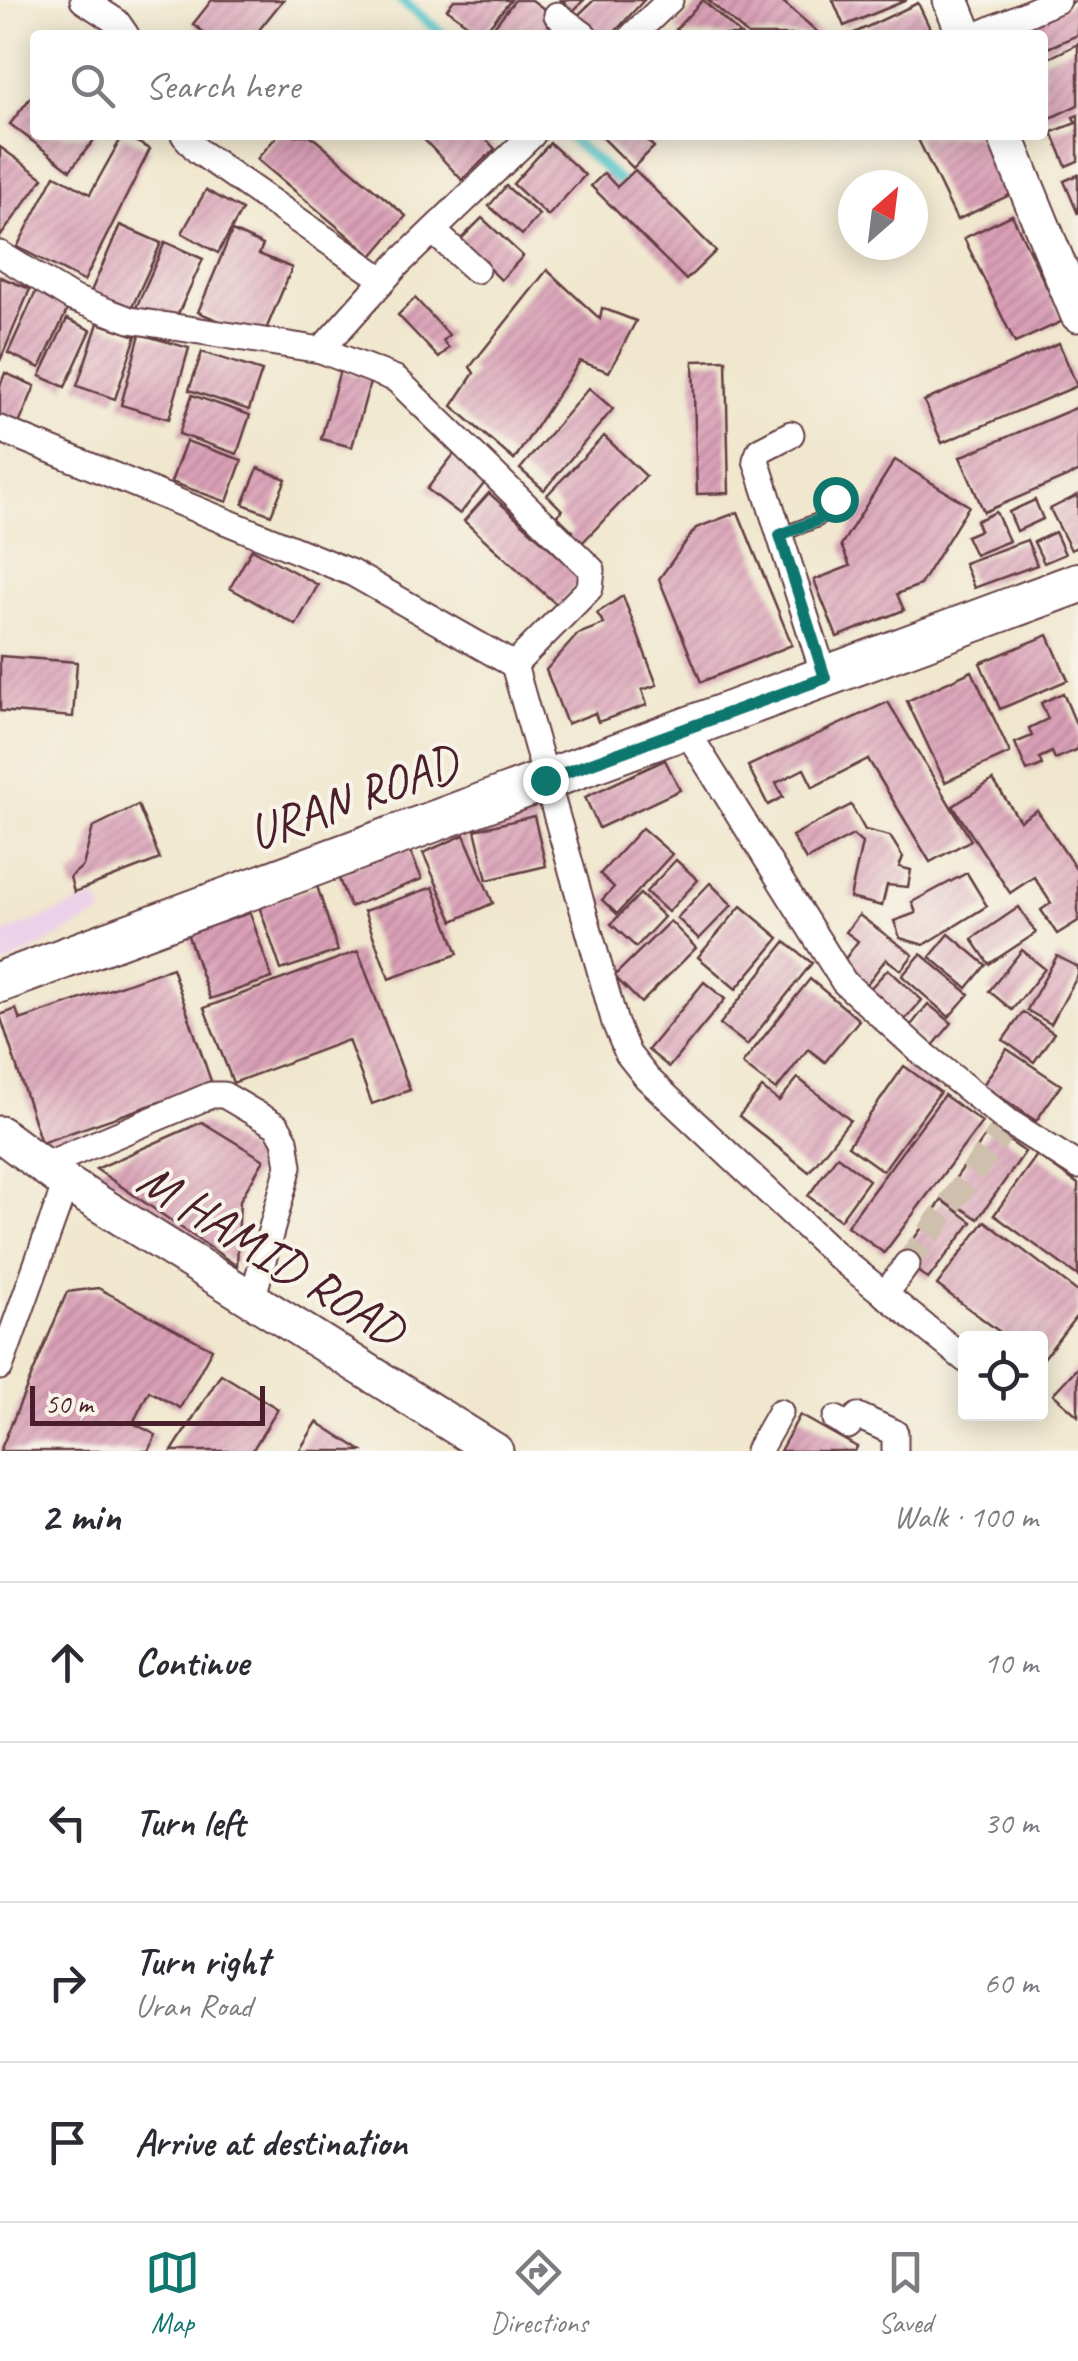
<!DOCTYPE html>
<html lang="en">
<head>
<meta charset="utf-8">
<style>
	body { margin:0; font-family:Caveat,sans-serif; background:#f2f2f3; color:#2b2b33 }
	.controls { position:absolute; right:30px; bottom:30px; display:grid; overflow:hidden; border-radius:10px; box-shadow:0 5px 25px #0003 }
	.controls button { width:90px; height:90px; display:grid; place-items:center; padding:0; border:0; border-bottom:2px solid #e1e1e2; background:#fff; color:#2b2b33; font:50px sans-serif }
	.compass { position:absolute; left:838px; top:170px; width:90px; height:90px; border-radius:50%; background:#fff; box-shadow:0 5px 25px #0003; rotate:28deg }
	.scale { position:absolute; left:30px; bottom:25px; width:235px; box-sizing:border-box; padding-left:10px; border:5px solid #4a1f2b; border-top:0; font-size:28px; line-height:35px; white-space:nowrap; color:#4a1f2b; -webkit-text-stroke:8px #f7f3e8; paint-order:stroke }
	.stop { position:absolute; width:30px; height:30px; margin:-22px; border:8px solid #0f766e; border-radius:50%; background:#fff }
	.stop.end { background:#0f766e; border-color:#fff; box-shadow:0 2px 10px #0008 }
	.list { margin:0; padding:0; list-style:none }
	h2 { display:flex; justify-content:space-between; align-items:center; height:130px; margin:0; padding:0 40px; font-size:42px }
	h2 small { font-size:32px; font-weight:400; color:#7c7c81 }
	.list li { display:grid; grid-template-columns:65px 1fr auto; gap:30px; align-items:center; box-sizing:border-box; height:160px; padding:0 40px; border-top:2px solid #e1e1e2 }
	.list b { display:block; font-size:38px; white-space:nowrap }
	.list p { margin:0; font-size:32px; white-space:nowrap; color:#7c7c81 }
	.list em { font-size:32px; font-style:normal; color:#7c7c81 }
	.icon { flex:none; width:55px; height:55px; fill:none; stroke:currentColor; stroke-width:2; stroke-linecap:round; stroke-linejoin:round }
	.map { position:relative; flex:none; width:1078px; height:1451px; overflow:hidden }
	.search { position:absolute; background:#fff; box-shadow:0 5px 25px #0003; left:30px; right:30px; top:30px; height:110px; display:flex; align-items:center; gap:25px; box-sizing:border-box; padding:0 35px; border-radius:10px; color:#7c7c81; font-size:38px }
	.sheet { height:770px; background:#fff }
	nav { display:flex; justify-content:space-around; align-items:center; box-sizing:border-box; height:140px; border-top:2px solid #e1e1e2; background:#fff; font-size:28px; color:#7c7c81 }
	nav a { display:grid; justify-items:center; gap:5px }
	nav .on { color:#0f766e }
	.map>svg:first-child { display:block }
	.built { fill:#edd1e9 }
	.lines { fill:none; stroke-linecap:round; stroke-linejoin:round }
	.stream { stroke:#59c7cd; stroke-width:10 }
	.building { fill:url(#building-hatch) }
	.street-tunnel { stroke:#cfbfad; stroke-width:25; stroke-dasharray:25 12; stroke-linecap:butt }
	.lane-casing { stroke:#633d43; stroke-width:16 }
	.street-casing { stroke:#633d43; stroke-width:29 }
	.secondary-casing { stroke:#633d43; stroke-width:39 }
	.primary-casing { stroke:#633d43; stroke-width:44 }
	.lane { stroke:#fff; stroke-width:12 }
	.street { stroke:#fff; stroke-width:25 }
	.secondary { stroke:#fff; stroke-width:35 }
	.primary { stroke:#fff; stroke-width:40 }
	.route { stroke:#0f766e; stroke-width:12 }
	.labels { text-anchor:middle; stroke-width:8; stroke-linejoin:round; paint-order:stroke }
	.street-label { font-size:50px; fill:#4a1f2b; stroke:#f7f3e8 }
</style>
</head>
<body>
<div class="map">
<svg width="1078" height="1451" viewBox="0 0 1078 1451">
	<defs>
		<pattern id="building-hatch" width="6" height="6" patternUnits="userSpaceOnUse" patternTransform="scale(2.5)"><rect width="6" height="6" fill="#daa0b7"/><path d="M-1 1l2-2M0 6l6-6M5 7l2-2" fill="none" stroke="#b38295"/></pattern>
	</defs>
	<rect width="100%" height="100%" fill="#f7f3e8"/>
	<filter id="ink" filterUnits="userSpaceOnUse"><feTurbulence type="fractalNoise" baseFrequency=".01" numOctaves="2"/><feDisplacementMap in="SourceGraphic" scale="20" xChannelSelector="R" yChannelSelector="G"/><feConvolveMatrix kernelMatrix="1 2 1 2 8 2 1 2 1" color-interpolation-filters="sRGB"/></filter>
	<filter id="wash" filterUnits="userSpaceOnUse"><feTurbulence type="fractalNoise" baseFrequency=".0048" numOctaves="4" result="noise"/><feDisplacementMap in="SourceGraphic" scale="40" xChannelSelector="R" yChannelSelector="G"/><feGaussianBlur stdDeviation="2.25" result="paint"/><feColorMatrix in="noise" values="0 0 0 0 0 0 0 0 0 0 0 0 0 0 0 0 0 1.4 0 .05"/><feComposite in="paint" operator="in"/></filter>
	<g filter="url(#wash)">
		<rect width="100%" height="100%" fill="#f0e7ce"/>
		<!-- built -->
		<polygon class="built" points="96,897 104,913 0,967 0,934"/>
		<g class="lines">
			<!-- stream -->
			<g class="stream">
				<polyline points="401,0 444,35"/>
				<polyline points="566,135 629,189"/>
			</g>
		</g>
		<g id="blocks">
			<!-- building -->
			<g class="building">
				<polygon points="212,0 283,0 255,35 207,35 193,24"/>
				<polygon points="454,0 511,0 482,35 447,9"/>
				<polygon points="515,0 532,0 579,35 500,35 492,29"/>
				<polygon points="561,0 584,0 573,11"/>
				<polygon points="594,0 644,0 612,35 595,35 575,18"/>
				<polygon points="703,0 741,35 682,35 676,29"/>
				<polygon points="708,0 781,0 821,35 748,35"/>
				<polygon points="833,0 907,0 844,26"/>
				<polygon points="1078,0 1078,35 1043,50 1043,35 1000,35"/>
				<polygon points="918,3 933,35 850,35"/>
				<polygon points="1078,44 1078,105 1044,121 1043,61"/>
				<polygon points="35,92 35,135 98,135 70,170 10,124"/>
				<polygon points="1078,115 1078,161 1066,166 1052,132 1076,123 1073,117"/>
				<polygon points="123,135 150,149 84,281 17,247 55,175 90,194"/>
				<polygon points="278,135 310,135 406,216 372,256 257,159"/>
				<polygon points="420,135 482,135 495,149 462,180"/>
				<polygon points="600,135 641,135 654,147 633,168"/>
				<polygon points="916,135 988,135 1016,192 957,220"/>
				<polygon points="550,143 585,175 548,216 513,184"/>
				<polygon points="0,147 43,178 0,237"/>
				<polygon points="635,170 716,251 686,280 591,186 604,173 617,187"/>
				<polygon points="1078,175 1078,214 1064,181"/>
				<polygon points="506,186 539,215 522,235 489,206"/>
				<polygon points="206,190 242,210 218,253 182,233"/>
				<polygon points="1012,215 1063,321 1015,343 964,238"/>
				<polygon points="482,218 523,256 501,280 460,240"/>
				<polygon points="120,225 161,243 129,314 89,296"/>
				<polygon points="232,231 263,245 259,254 292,268 262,339 198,312"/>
				<polygon points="165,242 203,259 173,325 136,308"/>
				<polygon points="547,270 600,319 602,308 636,321 609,372 580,361 514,460 452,406 474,373 470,367"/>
				<polygon points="0,277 30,289 0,361"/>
				<polygon points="38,287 71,302 40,368 8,353"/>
				<polygon points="415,298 449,335 443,341 449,348 439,358 398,315"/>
				<polygon points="67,319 91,330 65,387 40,376"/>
				<polygon points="98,323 136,336 115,399 77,386"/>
				<polygon points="140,334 189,348 169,419 121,405"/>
				<polygon points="1059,343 1077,386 942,443 924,401"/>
				<polygon points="202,352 262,371 249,410 189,390"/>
				<polygon points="726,360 729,493 697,494 693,361"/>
				<polygon points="340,370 371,379 352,447 321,439"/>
				<polygon points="5,373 35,386 19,424 0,415 0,386"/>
				<polygon points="589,388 613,409 544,490 520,469"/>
				<polygon points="192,395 250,415 237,454 179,434"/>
				<polygon points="1078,407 1078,472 984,512 960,457"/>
				<polygon points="604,436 646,476 579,546 568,537 573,531 557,516 562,510 547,495"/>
				<polygon points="186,441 242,460 227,502 171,482"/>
				<polygon points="454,454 487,480 460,514 427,489"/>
				<polygon points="895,460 969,506 920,585 897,594 904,610 837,637 814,580 850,566 841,545"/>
				<polygon points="258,468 286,479 271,515 243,504"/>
				<polygon points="489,493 583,578 558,606 464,521"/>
				<polygon points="1078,495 1078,546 1071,550 1050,509"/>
				<polygon points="1035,500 1043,519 1017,531 1009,512"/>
				<polygon points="738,512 792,645 701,682 659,579 696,528"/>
				<polygon points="996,512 1009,541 975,555 966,536 980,530 976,521"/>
				<polygon points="1055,532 1065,554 1044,563 1034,542"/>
				<polygon points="1027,540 1037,565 974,588 964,563"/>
				<polygon points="252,549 318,585 296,625 230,588"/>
				<polygon points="623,596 657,685 642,690 647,705 598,722 595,713 567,724 546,670 578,634 604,624 597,613"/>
				<polygon points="1048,635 1068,680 1000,709 980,663"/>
				<polygon points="0,656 77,662 73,717 0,711"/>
				<polygon points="972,671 1010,753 945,782 907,701"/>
				<polygon points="1063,693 1078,729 1078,749 1055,759 1052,752 1039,758 1042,765 1027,771 1015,743 1032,736 1029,728 1048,719 1041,703"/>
				<polygon points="888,702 971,840 930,862 868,759 813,787 804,769 776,783 783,797 768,805 748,766"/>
				<polygon points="665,760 680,790 599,828 585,797"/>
				<polygon points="993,780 1020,821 1037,810 1078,872 1078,921 1057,934 1041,910 1051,903 1034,877 1010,893 953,806"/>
				<polygon points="138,805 160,859 74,892 70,877 83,866 93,827"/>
				<polygon points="851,805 865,830 890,836 903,857 899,867 911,870 908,887 887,885 882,906 850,898 862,843 853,835 806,860 792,836"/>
				<polygon points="534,816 546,866 487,880 475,830"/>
				<polygon points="642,828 672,854 617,914 602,900 614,887 600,874"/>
				<polygon points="464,835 493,903 453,921 423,853"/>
				<polygon points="408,846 422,879 350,907 337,874"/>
				<polygon points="676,860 698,880 668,912 646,892"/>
				<polygon points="967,873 987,906 924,945 900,938 894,921 916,913 912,902"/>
				<polygon points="710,883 732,905 699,939 677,918"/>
				<polygon points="317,886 338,951 281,970 259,906"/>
				<polygon points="433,887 458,954 389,979 364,911"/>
				<polygon points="640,894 664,917 636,947 611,924"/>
				<polygon points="741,906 779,938 736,989 698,957"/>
				<polygon points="1019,907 1036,933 989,964 972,939"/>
				<polygon points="250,913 272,978 210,999 187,933"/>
				<polygon points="859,915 913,955 901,970 886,959 863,989 837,970 858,941 846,932"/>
				<polygon points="670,921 696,948 641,1003 614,976"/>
				<polygon points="949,934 986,965 967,988 930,957"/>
				<polygon points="785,942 812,963 747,1045 720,1024"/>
				<polygon points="1022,950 1045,969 1012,1010 989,991"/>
				<polygon points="358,951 410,1090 372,1104 348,1040 233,1083 204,1008"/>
				<polygon points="921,954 969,994 949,1017 902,976"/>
				<polygon points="1057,956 1078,967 1078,975 1051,1024 1027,1010"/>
				<polygon points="172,968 212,1084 41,1143 0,1015 16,1009 20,1020"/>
				<polygon points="888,969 922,1000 902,1023 867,992"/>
				<polygon points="810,979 859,1020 825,1062 808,1049 776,1090 742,1064"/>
				<polygon points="704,982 725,999 669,1067 648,1050"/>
				<polygon points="928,1004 952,1023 931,1048 908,1029"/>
				<polygon points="1023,1012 1054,1033 1034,1062 1003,1040"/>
				<polygon points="1007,1049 1061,1085 1036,1121 983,1085"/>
				<polygon points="904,1066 940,1092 883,1171 848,1146"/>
				<polygon points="798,1078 850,1120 809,1172 739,1116 762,1088 779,1101"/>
				<polygon points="944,1095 982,1122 884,1253 847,1226"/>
				<polygon points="202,1122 264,1160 240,1200 237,1266 96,1169"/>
				<polygon points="991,1128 1025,1152 978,1219 943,1196"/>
				<polygon points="1037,1155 1078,1184 1078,1276 994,1215"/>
				<polygon points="837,1156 869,1180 840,1220 808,1196"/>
				<polygon points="942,1200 972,1222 928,1279 900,1258"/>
				<polygon points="985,1221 1078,1292 1078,1314 1040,1363 1040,1338 1008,1338 937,1285"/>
				<polygon points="98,1288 212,1349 180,1408 149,1391 133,1423 156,1435 148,1451 0,1451 67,1292"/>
				<polygon points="1078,1367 1078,1416 1053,1394"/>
				<polygon points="221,1374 278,1409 252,1451 172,1451"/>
				<polygon points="800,1415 857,1447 855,1451 780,1451"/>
				<polygon points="317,1422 362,1451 299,1451"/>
			</g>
		</g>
	</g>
	<g filter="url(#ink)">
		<use href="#blocks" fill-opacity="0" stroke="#633d43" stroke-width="2.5"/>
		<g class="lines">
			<!-- street-tunnel -->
			<polyline class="street-tunnel" points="907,1264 1000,1134"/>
			<defs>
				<polyline id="lane" points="780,535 818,520 835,499"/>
				<g id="street">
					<polyline points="83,0 117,22 126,35"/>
					<polyline points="557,15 584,35"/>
					<polyline points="633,35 670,0"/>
					<polyline points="978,35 1058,0"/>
					<polyline points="184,135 198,151 384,280"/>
					<polyline points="433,231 476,270"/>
					<polyline points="0,254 72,298 130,320 321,350 396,379 592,570 590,588 514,665"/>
					<polyline points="321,350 397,265 532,135"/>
					<polyline points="0,429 352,573 514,665 615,1023 628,1054 647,1078 836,1255 966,1360"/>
					<polyline points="791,434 760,450 756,460 825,678"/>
					<polyline points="686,730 844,982 921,1052 1009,1122 1078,1166"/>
					<polyline points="43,1166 211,1095 224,1095 277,1126 285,1140 289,1166 252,1300"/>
					<polyline points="885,1295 907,1264"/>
					<polyline points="0,1367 66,1183"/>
					<polyline points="836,1419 848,1426 858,1416 895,1433 895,1451"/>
					<polyline points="758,1451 780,1412"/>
				</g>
				<g id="secondary">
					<polyline points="951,0 965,35"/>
					<polyline points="1005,135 1078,314"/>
					<polyline points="0,1134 66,1183 495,1451"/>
				</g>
				<polyline id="primary" points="0,982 1078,583"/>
			</defs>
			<!-- lane casing -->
			<use href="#lane" class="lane-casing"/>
			<!-- street casing -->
			<use href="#street" class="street-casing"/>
			<!-- secondary casing -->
			<use href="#secondary" class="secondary-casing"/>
			<!-- primary casing -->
			<use href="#primary" class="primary-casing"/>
			<!-- lane -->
			<use href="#lane" class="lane"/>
			<!-- street -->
			<use href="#street" class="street"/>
			<!-- secondary -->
			<use href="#secondary" class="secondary"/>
			<!-- primary -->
			<use href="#primary" class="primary"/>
		</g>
	</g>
	<g class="lines" filter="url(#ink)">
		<!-- route -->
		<polyline class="route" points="545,780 825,678 780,535 818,520 835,499"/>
	</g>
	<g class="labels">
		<!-- street labels -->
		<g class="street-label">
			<text transform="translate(352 796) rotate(-20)" y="18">URAN ROAD</text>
			<text transform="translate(272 1253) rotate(32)" y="18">M HAMID ROAD</text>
		</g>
	</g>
</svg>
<div class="controls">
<button><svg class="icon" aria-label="locate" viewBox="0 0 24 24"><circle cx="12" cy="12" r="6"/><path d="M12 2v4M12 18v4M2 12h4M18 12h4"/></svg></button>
</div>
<svg class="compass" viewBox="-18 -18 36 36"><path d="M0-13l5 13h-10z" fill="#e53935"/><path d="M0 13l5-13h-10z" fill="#7c7c81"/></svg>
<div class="scale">50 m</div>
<div class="stop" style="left:835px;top:499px"></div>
<div class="stop end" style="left:545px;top:780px"></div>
<div class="search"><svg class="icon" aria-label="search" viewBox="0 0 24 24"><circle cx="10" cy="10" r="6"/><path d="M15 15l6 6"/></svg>Search here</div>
</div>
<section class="sheet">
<h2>2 min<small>Walk · 100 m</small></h2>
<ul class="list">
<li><svg class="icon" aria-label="ahead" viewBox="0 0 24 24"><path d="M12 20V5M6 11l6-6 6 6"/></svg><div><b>Continue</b></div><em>10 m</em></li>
<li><svg class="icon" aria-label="left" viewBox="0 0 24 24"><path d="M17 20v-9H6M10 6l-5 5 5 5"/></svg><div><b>Turn left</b></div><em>30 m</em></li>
<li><svg class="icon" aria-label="right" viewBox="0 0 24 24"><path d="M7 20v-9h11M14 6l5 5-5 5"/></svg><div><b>Turn right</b><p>Uran Road</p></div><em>60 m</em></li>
<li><svg class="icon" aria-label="arrive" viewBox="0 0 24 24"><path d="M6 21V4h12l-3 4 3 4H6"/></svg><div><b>Arrive at destination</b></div></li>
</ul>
</section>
<nav>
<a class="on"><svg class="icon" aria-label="map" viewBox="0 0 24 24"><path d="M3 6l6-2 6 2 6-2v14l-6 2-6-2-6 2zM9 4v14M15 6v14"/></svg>Map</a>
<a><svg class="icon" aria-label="directions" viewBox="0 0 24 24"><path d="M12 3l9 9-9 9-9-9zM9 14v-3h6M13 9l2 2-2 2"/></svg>Directions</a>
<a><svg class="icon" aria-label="saved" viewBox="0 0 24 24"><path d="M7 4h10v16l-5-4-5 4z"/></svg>Saved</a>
</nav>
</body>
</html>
